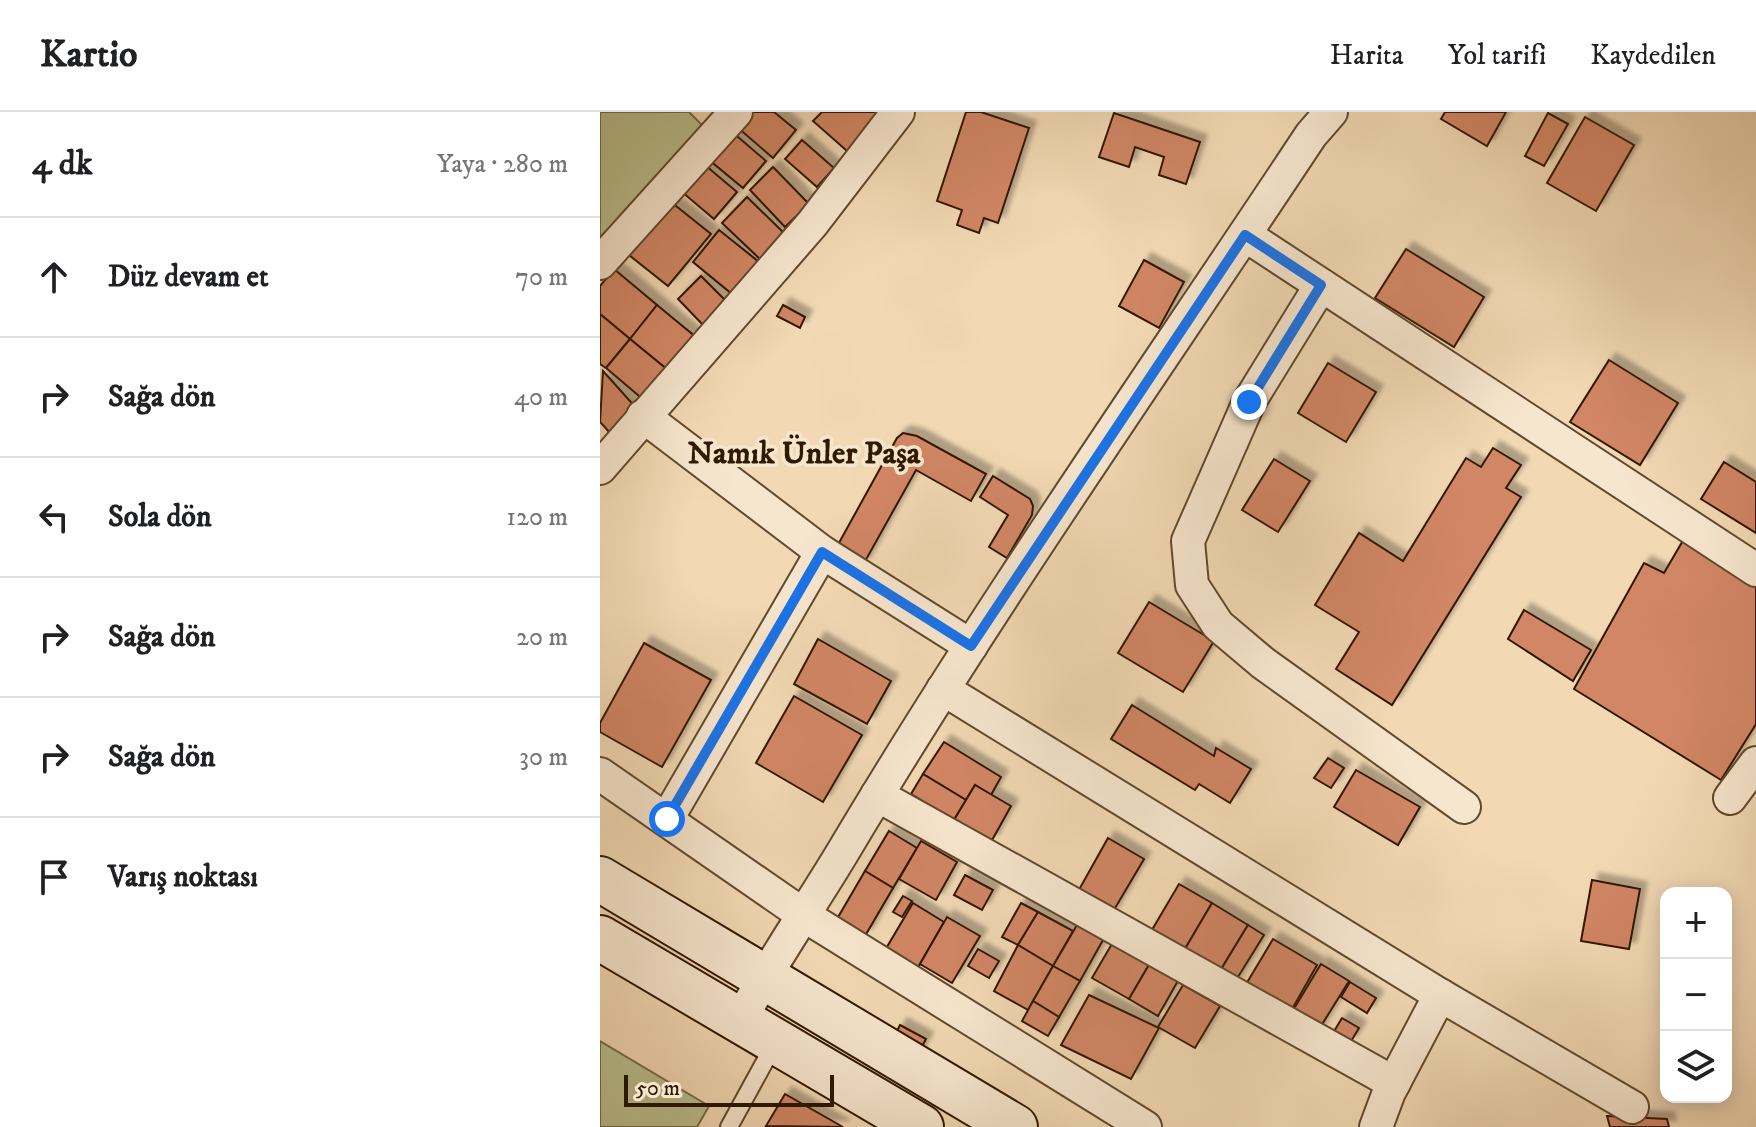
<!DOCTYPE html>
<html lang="tr">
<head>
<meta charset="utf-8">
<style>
	body { margin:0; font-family:"IM FELL DW Pica",serif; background:#f6f6f6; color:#202124 }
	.controls { position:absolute; right:24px; bottom:24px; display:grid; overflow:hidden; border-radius:16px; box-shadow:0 4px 20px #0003 }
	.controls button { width:72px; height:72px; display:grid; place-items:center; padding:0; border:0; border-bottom:2px solid #e0e0e0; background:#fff; color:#202124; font:40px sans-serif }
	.scale { position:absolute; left:24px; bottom:20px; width:210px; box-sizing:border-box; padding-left:8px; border:4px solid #311900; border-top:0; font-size:22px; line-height:28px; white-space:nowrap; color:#311900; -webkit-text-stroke:6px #f7e6ce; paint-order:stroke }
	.stop { position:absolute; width:24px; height:24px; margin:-18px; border:6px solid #1a73e8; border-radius:50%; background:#fff }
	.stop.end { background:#1a73e8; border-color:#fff; box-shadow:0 2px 8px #0008 }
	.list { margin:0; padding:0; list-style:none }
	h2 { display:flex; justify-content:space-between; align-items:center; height:104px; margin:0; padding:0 32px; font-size:34px }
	h2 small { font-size:26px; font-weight:400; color:#757577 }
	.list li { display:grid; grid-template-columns:52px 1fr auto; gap:24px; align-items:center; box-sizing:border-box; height:120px; padding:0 32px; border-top:2px solid #e0e0e0 }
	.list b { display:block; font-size:30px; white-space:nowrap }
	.list em { font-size:26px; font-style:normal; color:#757577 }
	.icon { flex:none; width:44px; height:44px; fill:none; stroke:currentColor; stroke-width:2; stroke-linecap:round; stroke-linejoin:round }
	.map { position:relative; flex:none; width:1156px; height:1015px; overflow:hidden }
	header { display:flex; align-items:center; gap:48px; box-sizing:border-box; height:112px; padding:0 40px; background:#fff; border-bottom:2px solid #e0e0e0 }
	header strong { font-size:38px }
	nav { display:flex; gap:44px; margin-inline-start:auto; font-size:28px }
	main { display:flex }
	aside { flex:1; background:#fff }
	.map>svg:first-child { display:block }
	.green { fill:#babf8e; stroke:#766c47; stroke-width:2 }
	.building { fill:#d18665; stroke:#311900; stroke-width:2; filter:url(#shadow) }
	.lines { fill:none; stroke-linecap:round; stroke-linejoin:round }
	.lane-casing { stroke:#61492d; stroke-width:20 }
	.street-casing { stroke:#61492d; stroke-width:36 }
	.secondary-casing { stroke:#311900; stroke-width:48 }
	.lane { stroke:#f7e6ce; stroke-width:16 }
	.street { stroke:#f7e6ce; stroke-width:32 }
	.secondary { stroke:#f7e6ce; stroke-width:44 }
	.route { stroke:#1a73e8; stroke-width:10 }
	.labels { text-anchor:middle; stroke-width:7; stroke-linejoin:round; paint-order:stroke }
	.district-label { font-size:32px; font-weight:bold; fill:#311900; stroke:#f7e6ce }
</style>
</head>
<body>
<header>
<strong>Kartio</strong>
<nav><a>Harita</a><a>Yol tarifi</a><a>Kaydedilen</a></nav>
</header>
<main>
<aside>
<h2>4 dk<small>Yaya · 280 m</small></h2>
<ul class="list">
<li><svg class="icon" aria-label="ahead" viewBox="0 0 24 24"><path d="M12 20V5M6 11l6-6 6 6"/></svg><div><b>Düz devam et</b></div><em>70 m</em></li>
<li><svg class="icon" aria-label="right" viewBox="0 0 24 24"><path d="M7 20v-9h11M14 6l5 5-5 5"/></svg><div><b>Sağa dön</b></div><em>40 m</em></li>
<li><svg class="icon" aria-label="left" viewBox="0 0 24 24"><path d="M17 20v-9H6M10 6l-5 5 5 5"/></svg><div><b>Sola dön</b></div><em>120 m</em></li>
<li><svg class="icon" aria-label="right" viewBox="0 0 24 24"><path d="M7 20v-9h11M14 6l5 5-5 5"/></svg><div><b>Sağa dön</b></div><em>20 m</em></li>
<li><svg class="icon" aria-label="right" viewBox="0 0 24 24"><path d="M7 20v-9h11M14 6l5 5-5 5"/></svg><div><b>Sağa dön</b></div><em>30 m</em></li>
<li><svg class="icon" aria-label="arrive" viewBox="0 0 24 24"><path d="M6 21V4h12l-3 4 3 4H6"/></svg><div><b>Varış noktası</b></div></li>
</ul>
</aside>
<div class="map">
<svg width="1156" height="1015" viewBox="0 0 1156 1015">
	<defs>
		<filter id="shadow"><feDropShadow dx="7" dy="-7" stdDeviation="2" flood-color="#0004"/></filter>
	</defs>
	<rect width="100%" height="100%" fill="#f2d9b4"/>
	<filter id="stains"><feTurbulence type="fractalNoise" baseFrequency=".0025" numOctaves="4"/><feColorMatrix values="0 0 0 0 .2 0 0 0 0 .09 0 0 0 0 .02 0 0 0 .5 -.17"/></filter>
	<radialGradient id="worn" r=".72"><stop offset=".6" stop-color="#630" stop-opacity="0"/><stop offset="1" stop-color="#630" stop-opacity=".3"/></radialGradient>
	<!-- green -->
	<g class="green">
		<polygon points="0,0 89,0 104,15 0,130"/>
		<polygon points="0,929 109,994 97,1015 0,1015"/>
	</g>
	<!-- building -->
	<g class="building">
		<polygon points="150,0 174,0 196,18 173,46 137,15"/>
		<polygon points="222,0 288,0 255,46 213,9"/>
		<polygon points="366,0 381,0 429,16 398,111 384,106 379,121 357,113 362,98 337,89"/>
		<polygon points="845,0 906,0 887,34 841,7"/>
		<polygon points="514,1 600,30 586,72 559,63 564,45 535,35 529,55 499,45"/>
		<polygon points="948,1 968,12 944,54 925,44"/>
		<polygon points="985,5 1034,33 996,99 947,71"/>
		<polygon points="131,19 166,49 143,76 108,47"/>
		<polygon points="202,28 234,56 217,75 185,47"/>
		<polygon points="105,53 137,80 114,107 82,80"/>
		<polygon points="173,55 209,92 185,115 150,78"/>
		<polygon points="147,85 187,124 162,149 122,111"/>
		<polygon points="71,90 111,122 68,174 29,143"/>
		<polygon points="119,118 159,150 132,182 93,150"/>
		<polygon points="806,137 884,185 854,235 775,186"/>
		<polygon points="544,148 584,170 559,216 519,194"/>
		<polygon points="14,157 57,193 30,227 0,202 0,174"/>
		<polygon points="101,164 128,191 104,214 78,187"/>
		<polygon points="57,193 97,226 69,259 30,227"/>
		<polygon points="183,193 205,205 200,216 177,204"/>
		<polygon points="0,202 30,227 6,256 0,252"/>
		<polygon points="30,227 69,259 45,289 6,256"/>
		<polygon points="1009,248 1078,291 1040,353 970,310"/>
		<polygon points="728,251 776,280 746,330 698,301"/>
		<polygon points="3,259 38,298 11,322 0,310"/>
		<polygon points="303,321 317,324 386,362 371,389 316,358 263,453 235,438 297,326"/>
		<polygon points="893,336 921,353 906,376 921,385 792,593 736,557 759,520 715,493 759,421 803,449 866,346 881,355"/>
		<polygon points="674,347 710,369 678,420 642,398"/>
		<polygon points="1124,350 1156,370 1156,421 1101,387"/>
		<polygon points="393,364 430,387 433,394 432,403 407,446 389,435 408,403 380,385"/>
		<polygon points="1088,420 1156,463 1156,612 1121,668 974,577 1044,451 1064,461"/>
		<polygon points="549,490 614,529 583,580 518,541"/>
		<polygon points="924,498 991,538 973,569 908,527"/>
		<polygon points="218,527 291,569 267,612 194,572"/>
		<polygon points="44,531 111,568 62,655 0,620 0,611"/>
		<polygon points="194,584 262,623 223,690 156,651"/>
		<polygon points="532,593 614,644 616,636 651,657 630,691 599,672 595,678 511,627"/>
		<polygon points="344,630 401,665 391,683 375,673 366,688 323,662"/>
		<polygon points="728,646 744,656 731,676 714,666"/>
		<polygon points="756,658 820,695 798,733 734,695"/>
		<polygon points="323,662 366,688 354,708 311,682"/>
		<polygon points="375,673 411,694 391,730 354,708"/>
		<polygon points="289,719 317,736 293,776 265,759"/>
		<polygon points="508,726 544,747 511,803 476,783"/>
		<polygon points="321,729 357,750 336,788 299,767"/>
		<polygon points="265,759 293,776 265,824 237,807"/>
		<polygon points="365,763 393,778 382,798 354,783"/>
		<polygon points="992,768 1040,777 1029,837 981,829"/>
		<polygon points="579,772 612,791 582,842 549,823"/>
		<polygon points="303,784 312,789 302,805 293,800"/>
		<polygon points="313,791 344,810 316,859 284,840"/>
		<polygon points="421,791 438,800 418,833 402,825"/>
		<polygon points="612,791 648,813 617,864 582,842"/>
		<polygon points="438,800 473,819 453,854 418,833"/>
		<polygon points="347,805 380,824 352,871 320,852"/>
		<polygon points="477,813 503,828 480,869 453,854"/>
		<polygon points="648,813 664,823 633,873 617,864"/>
		<polygon points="673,827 717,853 687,906 642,879"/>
		<polygon points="513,830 550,851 529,887 492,866"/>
		<polygon points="418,833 453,854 428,898 394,879"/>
		<polygon points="378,837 399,849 389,866 368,854"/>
		<polygon points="550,851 579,867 558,904 529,887"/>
		<polygon points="721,852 749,869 716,922 689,905"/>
		<polygon points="453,854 480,869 459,905 433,889"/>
		<polygon points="750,870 776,886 767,901 741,885"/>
		<polygon points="583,873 620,894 595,936 558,915"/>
		<polygon points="489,883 559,916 531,967 461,933"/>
		<polygon points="433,889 459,905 448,924 422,909"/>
		<polygon points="742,906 759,916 750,931 733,921"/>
		<polygon points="300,913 326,927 317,944 291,930"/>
		<polygon points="185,982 243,1015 166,1014"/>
		<polygon points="1007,1004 1067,1007 1069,1015 1010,1015"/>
	</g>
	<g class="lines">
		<defs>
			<polyline id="lane" points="129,1015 175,931"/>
			<g id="street">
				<polyline points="645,123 1156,458"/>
				<polyline points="0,151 136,0"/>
				<polyline points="721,173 649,290 588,429 592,473 618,513 663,551 864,695"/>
				<polyline points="43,304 222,440 371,534"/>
				<polyline points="0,356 212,112 298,0"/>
				<polyline points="343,577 840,883 1032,995"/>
				<polyline points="0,662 205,804 545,1015"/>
				<polyline points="277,683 794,971"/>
				<polyline points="1130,686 1156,651"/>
				<polyline points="67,707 222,440"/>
				<path d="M140,909C171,850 210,795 244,738C390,493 554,260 711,23L731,0"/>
				<polyline points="776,1015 789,980 840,883"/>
			</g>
			<g id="secondary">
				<polyline points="0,767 415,1015"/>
				<polyline points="0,826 321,1015"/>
			</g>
		</defs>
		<!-- lane casing -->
		<use href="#lane" class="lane-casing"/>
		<!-- street casing -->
		<use href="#street" class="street-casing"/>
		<!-- secondary casing -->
		<use href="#secondary" class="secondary-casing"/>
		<!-- lane -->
		<use href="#lane" class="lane"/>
		<!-- street -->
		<use href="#street" class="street"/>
		<!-- secondary -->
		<use href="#secondary" class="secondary"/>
	</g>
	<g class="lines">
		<!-- route -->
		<polyline class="route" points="67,707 222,440 371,534 645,123 721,173 649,290"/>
	</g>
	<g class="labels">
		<!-- district labels -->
		<g class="district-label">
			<text x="204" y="351">Namık Ünler Paşa</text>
		</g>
	</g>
	<rect width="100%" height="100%" filter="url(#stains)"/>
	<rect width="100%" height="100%" fill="url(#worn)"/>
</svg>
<div class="controls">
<button>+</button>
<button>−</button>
<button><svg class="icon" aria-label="layers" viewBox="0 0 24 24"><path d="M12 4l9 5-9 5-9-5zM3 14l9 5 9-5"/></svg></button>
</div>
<div class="scale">50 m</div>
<div class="stop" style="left:67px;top:707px"></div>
<div class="stop end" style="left:649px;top:290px"></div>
</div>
</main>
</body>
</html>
